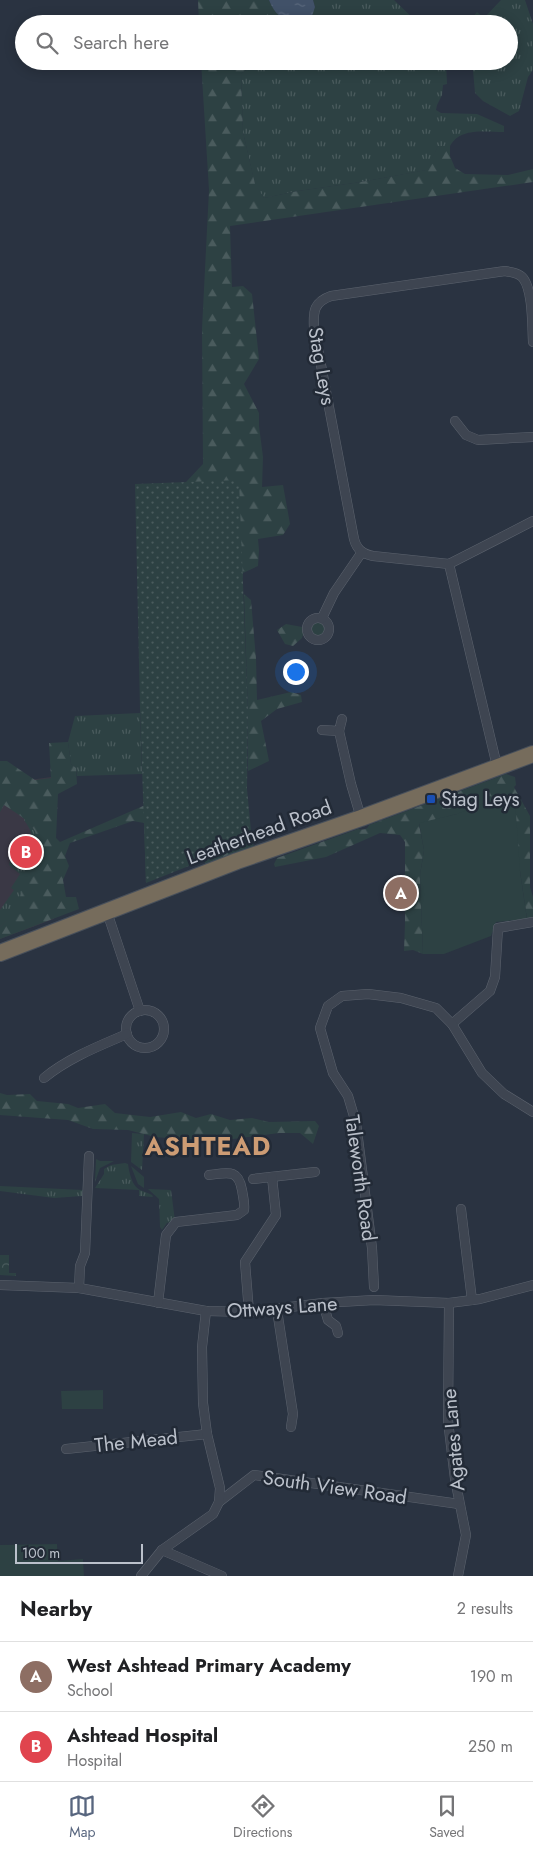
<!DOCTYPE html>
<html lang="en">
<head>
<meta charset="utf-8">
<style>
	body { margin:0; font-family:Jost,sans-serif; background:#f2f2f2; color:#202124 }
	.scale { position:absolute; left:15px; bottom:12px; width:128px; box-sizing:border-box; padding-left:5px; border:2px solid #bbc1cb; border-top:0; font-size:14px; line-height:18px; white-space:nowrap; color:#bbc1cb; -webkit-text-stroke:4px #222a36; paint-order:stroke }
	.you { position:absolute; left:295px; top:671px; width:18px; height:18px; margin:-12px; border:4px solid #fff; border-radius:50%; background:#1a73e8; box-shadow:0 0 0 8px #1a73e833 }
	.badge { display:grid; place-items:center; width:32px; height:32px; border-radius:50%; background:#58667f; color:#fff; font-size:16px; font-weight:700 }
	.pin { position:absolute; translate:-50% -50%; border:2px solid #fff; box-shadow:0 1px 5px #0006 }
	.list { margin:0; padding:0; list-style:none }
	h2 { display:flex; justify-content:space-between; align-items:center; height:65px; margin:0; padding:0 20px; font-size:21px }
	h2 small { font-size:16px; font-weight:400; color:#757577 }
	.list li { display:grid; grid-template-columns:32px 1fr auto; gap:15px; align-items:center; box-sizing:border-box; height:70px; padding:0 20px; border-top:1px solid #e0e0e0 }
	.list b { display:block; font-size:19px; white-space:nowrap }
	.list p { margin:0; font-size:16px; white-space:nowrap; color:#757577 }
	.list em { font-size:16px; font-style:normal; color:#757577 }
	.icon { flex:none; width:28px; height:28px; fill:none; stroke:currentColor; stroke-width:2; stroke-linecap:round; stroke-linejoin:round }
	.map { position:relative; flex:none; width:533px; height:1576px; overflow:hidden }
	.search { position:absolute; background:#fff; box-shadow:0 2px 12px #0003; left:15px; right:15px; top:15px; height:55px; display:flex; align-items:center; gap:12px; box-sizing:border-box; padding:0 18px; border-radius:28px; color:#757577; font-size:19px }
	.sheet { height:205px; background:#fff }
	nav { display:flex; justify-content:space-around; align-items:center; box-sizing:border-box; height:70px; border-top:1px solid #e0e0e0; background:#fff; font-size:14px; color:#757577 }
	nav a { display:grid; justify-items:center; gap:2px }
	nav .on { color:#58667f }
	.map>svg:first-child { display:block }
	.medical { fill:#3a3845 }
	.grass { fill:url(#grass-tufts) }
	.forest { fill:url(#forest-firs) }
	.park { fill:url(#park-crowns) }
	.garden { fill:url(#garden-dots) }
	.pitch { fill:#2d4143 }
	.water { fill:url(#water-ripples) }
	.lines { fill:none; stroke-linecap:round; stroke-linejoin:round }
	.street-casing { stroke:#5c636e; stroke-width:10 }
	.highway-casing { stroke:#48505b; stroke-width:18 }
	.street { stroke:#3e4551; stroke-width:9 }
	.highway { stroke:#766c5c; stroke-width:16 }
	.transit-dot { fill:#1a4fb4; stroke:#222a36; stroke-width:2 }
	.labels { text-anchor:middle; stroke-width:5; stroke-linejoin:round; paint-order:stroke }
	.street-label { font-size:20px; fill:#bbc1cb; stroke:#222a36 }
	.poi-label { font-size:20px; fill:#bbc1cb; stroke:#222a36; text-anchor:start }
	.district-label { font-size:25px; font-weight:bold; letter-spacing:1px; fill:#cd9c74; stroke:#222a36 }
</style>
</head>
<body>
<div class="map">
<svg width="533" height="1576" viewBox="0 0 533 1576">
	<defs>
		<pattern id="grass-tufts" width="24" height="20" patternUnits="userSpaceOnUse" patternTransform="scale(1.25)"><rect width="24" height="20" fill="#2d4143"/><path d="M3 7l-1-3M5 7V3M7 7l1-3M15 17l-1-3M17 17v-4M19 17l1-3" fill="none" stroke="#4a5b5d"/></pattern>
		<pattern id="forest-firs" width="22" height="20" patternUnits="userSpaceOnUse" patternTransform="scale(1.25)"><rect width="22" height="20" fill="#2d4143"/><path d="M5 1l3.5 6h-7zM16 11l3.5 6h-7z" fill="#4a5b5d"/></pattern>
		<pattern id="park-crowns" width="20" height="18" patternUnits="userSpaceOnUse" patternTransform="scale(1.25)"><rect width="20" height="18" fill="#2d4143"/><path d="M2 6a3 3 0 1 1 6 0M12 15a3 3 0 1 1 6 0" fill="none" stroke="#4a5b5d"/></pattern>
		<pattern id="garden-dots" width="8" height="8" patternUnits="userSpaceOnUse" patternTransform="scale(1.25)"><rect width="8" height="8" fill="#2d4143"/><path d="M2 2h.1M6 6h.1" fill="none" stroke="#4a5b5d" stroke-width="1.8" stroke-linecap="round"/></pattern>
		<pattern id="water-ripples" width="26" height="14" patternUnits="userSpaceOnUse" patternTransform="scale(1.25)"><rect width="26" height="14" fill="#415168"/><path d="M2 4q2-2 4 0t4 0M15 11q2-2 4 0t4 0" fill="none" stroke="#5a687c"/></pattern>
	</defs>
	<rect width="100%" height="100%" fill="#2a3341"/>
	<!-- medical -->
	<polygon class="medical" points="51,777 54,919 0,939 0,784"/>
	<!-- grass -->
	<g class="grass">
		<polygon points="313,0 394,0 419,24 297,24 297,22 304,21 315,7"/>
		<polygon points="501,0 525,0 533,24 533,70 528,77 519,111 510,116 483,101 475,93 473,70 478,70 478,66 484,65 484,61 509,61 509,24 480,24 473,17 477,12 484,18"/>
		<path d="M257,61H446L447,84L443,85L442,95L437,105L436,110L441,113L477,114L504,126V132C485,132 460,127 450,146H438L427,170L361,182L298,191L264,198L255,185L243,132L241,74Z"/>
		<circle cx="318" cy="629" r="7"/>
		<polygon points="140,713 142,774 77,776 76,768 71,764 68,742 75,716"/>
		<path d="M25,819C32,826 40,835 40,845C40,859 19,909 9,919C6,922 3,924 0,927V910L14,890L11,888L20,874L9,865L13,848L29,852C35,839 32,831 24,820Z"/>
		<polygon points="132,1133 144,1134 142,1170 131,1162"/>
		<polygon points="96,1159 100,1161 114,1161 100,1168 95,1182"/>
		<path d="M125,1163L128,1164C129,1172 132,1186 140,1190C144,1192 149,1193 152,1195L153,1197L139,1196V1190L95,1188L104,1174V1169L111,1165Z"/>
		<polygon points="131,1166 144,1177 144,1188 138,1184"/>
		<polygon points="0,1186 83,1190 82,1196 54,1198 0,1191"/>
		<polygon points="148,1189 171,1190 175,1221 167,1223 162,1230 160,1227 159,1199"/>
	</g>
	<!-- forest -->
	<g class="forest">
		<path d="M198,0H269C274,12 284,20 297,22V24H199Z"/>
		<polygon points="201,61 257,61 241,74 243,132 255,184 264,198 298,191 361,182 426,170 438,146 450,146 450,156 455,168 465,174 508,175 533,169 533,182 230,226 232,287 243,286 252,294 259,359 244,384 259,413 259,426 263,457 262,487 283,485 290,524 283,535 258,539 259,550 258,566 243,573 243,578 186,482 203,464 202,329 209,190"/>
		<polygon points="244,594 251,600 256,659 257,700 291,692 301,695 302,702 277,709 261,721 269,761 248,771 248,712"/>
		<polygon points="286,624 302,627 304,631 302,638 293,646 285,644 277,630"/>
		<path d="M68,742L71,764L76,768L77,784L58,794L56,838L60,842L143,806L153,809L146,883L144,823L133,821L70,843L65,856L69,866L63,880L66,897H76L79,909L0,939V927C21,910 22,890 27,864L39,857C42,828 27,820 4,805L0,812V761H7L35,780L51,778L49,743Z"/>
		<path d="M506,774L515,777L516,785L514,787L530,816V887L533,897V918L527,919L520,871L457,814L419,824L424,850L420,875L423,954L413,950L404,951L405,923V842L400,835L380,833L326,857L275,867L274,864L277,858L358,829C364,830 367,830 369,825Z"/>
		<polygon points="252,841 255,849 206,866 204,860"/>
		<polygon points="0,1093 7,1095 30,1094 37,1101 68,1104 78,1108 105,1104 115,1113 150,1117 181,1112 196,1118 211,1114 230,1120 252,1118 269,1122 315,1121 319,1126 313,1144 300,1133 279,1133 233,1139 182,1139 155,1137 128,1130 93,1129 68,1120 0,1115"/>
	</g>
	<!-- park -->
	<polygon class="park" points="0,1255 9,1255 9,1273 16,1273 16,1276 0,1275"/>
	<!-- garden -->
	<polygon class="garden" points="239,480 248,712 247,789 252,841 146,883 140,708 135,484"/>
	<!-- pitch -->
	<g class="pitch">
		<polygon points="511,792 515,800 520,871 527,919 496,922 491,936 444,954 423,954 420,875 424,850 419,823 457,814"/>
		<polygon points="103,1390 103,1409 62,1409 61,1391"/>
		<polygon points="57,1544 58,1561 83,1559 84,1576 0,1576 0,1545"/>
	</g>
	<!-- water -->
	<path class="water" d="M269,0H313L315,7L312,16C293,27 277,21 269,0Z"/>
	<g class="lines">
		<defs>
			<g id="street">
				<path d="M533,342C532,325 533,291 523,278C519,273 511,272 505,271L331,296C314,302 313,311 314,328L354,539C357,550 363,554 373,556L449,564L533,521"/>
				<polyline points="455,421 466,435 478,440 533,437"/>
				<polyline points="449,564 497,766"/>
				<circle cx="318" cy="629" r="11"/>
				<polyline points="322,618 334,593 362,552"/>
				<polyline points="322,730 339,731 342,719"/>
				<polyline points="339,731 351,784 361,818"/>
				<polyline points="107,912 140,1011"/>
				<circle cx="145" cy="1029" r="19"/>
				<polyline points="452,1024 490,991 495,977 498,928 533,922"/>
				<path d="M44,1078C68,1058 99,1046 127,1034"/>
				<polyline points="253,1179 315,1172"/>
				<polyline points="461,1209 472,1300"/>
				<polyline points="0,1285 79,1288 206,1311 249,1312 323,1303 374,1300 449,1303 480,1299 533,1285"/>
				<polyline points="374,1287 372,1248 356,1123 348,1096 333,1073 320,1028 328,1006 342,996 368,994 401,998 436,1008 452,1024 482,1073 504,1094 533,1112"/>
				<polyline points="79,1288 80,1266 85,1253 89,1156"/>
				<path d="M158,1303L166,1235L176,1222L237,1215L244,1210C245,1203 243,1197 242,1190C238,1168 227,1173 209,1175"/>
				<polyline points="323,1303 328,1320 336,1326 338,1333"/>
				<polyline points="449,1303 448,1421 455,1479 466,1535 458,1576"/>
				<polyline points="277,1310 293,1414 291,1427"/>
				<polyline points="249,1312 245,1262 276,1215 272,1177"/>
				<polyline points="66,1449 207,1434"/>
				<polyline points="219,1502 254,1475 459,1504"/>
				<polyline points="162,1550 222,1576"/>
				<polyline points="141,1576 162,1550 213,1514 219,1502 220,1488 207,1434 203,1403 202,1347 206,1311"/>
			</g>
			<polyline id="highway" points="0,953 237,861 361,818 533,754"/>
		</defs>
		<!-- street casing -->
		<use href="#street" class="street-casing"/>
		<!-- highway casing -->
		<use href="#highway" class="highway-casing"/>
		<!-- street -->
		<use href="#street" class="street"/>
		<!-- highway -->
		<use href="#highway" class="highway"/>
	</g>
	<!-- markers -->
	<rect class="transit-dot" x="426" y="794" width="10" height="10" rx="2.5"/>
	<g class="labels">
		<!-- street labels -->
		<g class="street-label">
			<text transform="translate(322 366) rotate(80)" y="7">Stag Leys</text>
			<text transform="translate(259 832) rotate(-20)" y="7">Leatherhead Road</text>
			<text transform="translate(361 1178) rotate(82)" y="7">Taleworth Road</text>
			<text transform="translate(282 1307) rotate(-4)" y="7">Ottways Lane</text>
			<text transform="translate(453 1440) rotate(-95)" y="7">Agates Lane</text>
			<text transform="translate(136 1441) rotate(-6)" y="7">The Mead</text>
			<text transform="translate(335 1487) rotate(8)" y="7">South View Road</text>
		</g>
		<!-- poi labels -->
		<g class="poi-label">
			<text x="441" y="806">Stag Leys</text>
		</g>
		<!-- district labels -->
		<g class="district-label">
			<text x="208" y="1155">ASHTEAD</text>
		</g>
	</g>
</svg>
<div class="scale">100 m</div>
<div class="you"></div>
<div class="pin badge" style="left:401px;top:893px;background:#8d6e63">A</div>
<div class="pin badge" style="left:26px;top:852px;background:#e0444e">B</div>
<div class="search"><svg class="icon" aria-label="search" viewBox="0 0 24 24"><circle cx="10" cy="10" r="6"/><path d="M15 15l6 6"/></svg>Search here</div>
</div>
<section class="sheet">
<h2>Nearby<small>2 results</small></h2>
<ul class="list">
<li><span class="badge" style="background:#8d6e63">A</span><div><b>West Ashtead Primary Academy</b><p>School</p></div><em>190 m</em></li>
<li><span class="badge" style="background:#e0444e">B</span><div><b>Ashtead Hospital</b><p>Hospital</p></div><em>250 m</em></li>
</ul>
</section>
<nav>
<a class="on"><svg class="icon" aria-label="map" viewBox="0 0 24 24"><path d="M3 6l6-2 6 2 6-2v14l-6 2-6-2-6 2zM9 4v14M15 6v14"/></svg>Map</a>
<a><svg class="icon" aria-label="directions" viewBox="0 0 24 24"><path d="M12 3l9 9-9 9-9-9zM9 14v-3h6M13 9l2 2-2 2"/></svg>Directions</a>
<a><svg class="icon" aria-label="saved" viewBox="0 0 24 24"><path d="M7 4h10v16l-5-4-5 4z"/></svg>Saved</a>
</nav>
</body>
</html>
